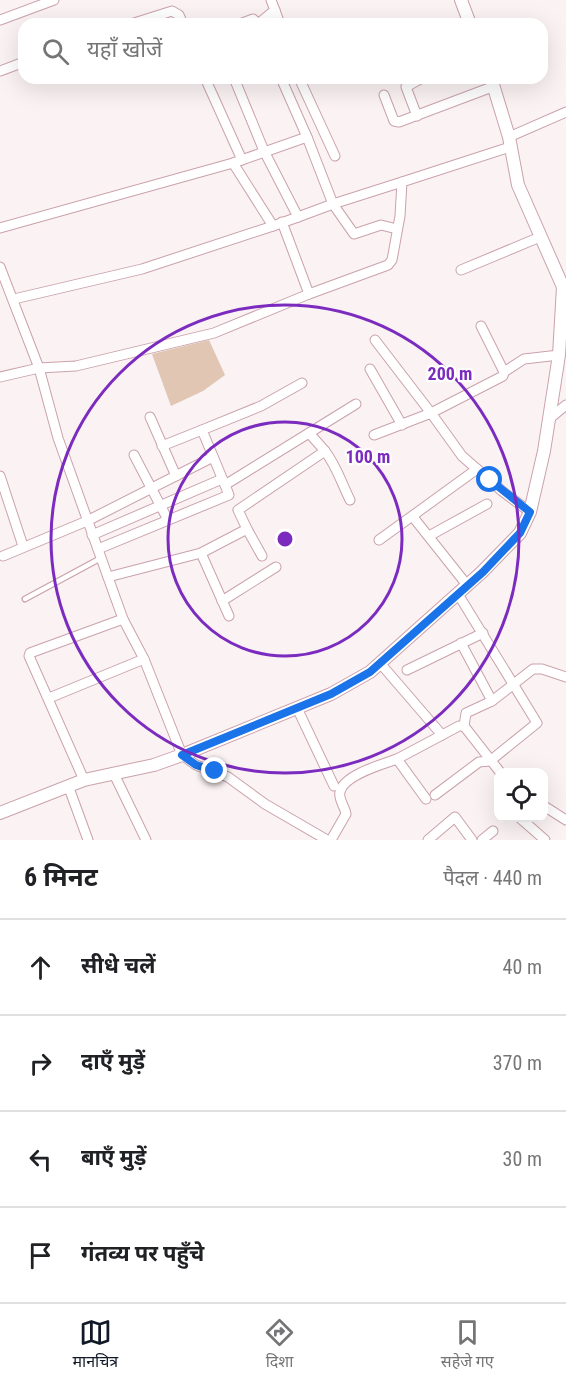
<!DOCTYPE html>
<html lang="hi">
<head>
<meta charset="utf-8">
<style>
	body { margin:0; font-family:"Roboto Condensed","Noto Sans Devanagari",sans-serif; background:#f6f6f6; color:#202124 }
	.controls { position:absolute; right:18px; bottom:18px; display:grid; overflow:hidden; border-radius:12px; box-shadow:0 6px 24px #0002 }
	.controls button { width:54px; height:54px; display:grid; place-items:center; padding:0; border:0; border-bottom:2px solid #e0e0e0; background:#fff; color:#202124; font:30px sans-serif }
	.stop { position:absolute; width:18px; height:18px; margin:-14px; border:4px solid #1a73e8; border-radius:50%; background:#fff }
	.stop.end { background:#1a73e8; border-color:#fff; box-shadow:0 2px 6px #0008 }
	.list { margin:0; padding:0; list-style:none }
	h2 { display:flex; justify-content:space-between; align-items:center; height:78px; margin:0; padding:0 24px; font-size:26px }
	h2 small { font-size:20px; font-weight:400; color:#757577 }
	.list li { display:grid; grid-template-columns:39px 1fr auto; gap:18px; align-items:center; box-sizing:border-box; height:96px; padding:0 24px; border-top:2px solid #e0e0e0 }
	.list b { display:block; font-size:22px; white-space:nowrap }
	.list em { font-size:20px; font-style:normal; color:#757577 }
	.icon { flex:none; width:33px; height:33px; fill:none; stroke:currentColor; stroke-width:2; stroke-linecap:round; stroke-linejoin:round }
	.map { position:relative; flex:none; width:566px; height:840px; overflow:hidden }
	.search { position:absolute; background:#fff; box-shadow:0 6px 24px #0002; left:18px; right:18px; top:18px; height:66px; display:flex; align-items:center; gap:15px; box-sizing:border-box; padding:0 21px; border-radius:18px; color:#757577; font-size:22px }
	.sheet { height:462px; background:#fff }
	nav { display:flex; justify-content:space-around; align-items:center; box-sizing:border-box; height:84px; border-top:2px solid #e0e0e0; background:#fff; font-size:16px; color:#757577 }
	nav a { display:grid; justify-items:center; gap:3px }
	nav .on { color:#111827 }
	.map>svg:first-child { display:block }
	.green { fill:#e0c6b3 }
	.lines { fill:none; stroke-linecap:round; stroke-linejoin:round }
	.service-casing { stroke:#caa2ab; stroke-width:7 }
	.minor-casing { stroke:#caa2ab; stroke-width:11 }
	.tertiary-casing { stroke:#caa2ab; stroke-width:14 }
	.service { stroke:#fff; stroke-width:4.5 }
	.minor { stroke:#fff; stroke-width:9 }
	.tertiary { stroke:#fff; stroke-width:12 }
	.route { stroke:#1a73e8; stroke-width:8 }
	.ring { fill:none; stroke:#7b2cbf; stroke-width:3 }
	.centre { fill:#7b2cbf; stroke:#fff; stroke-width:3 }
	.ring-label { font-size:18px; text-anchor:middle; font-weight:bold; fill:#7b2cbf; stroke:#fff; stroke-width:4.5; stroke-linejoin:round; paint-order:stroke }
</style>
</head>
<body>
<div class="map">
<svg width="566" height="840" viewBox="0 0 566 840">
	<rect width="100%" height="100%" fill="#fbf2f4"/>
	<!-- green -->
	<polygon class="green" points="209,340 225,375 203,391 171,406 152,354"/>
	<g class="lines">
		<defs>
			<polyline id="service" points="25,599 101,558"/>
			<g id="minor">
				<polyline points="271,0 280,24"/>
				<polyline points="0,20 54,0"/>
				<polyline points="131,24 172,11 179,15 183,24"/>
				<polyline points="240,24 253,19 258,24 275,10"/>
				<polyline points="0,71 24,62"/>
				<polyline points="205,78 242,160"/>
				<polyline points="234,78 264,151 298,217 273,226"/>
				<polyline points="281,78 307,137"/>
				<polyline points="299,78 335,156"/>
				<polyline points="384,95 394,121 399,122 492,87"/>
				<polyline points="417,116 406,87 422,78"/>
				<polyline points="509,137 566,112"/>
				<polyline points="298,217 333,204 354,234 381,225 397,229"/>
				<polyline points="282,222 309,294"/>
				<polyline points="0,228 233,163 307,137 333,204 402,182"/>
				<polyline points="0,267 39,368 58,438 123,619 30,653 29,656 84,780"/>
				<polyline points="461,270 540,237"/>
				<polyline points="14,299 142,269 273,226 233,163"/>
				<polyline points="481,326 504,372 503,376 431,413 462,456 502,491 530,512"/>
				<polyline points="370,369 402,425"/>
				<polyline points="504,372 524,359 559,355"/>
				<polyline points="0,377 39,368 76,366 214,333 309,294 388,265 392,260 400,216 402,182 510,147"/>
				<polyline points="150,417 176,476"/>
				<polyline points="549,419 566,405"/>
				<polyline points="309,433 356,404"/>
				<polyline points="374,435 431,413 375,340"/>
				<polyline points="162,446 202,430"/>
				<path d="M325,451C337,467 341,482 350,500"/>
				<polyline points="134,455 168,520"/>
				<polyline points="0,476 23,546"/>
				<polyline points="225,485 202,430 261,406 302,383"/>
				<polyline points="413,517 467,585"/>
				<polyline points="247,529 262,556"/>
				<polyline points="92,535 222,479"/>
				<polyline points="429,536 487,504"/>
				<polyline points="379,540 477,469"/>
				<polyline points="98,549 229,495 225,485 309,433 325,451 238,510 247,529 201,553 108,577"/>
				<polyline points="201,553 229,616"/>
				<polyline points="3,556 87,521 213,457"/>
				<polyline points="222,601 276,567"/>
				<polyline points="461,643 492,701"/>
				<polyline points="144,659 182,755 196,765 228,777 265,804 327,840"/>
				<polyline points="380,663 442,735"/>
				<polyline points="407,670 483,633"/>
				<polyline points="49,698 144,659 123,619"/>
				<polyline points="297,708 334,786"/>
				<polyline points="464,726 466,713 492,701 533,669 542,669 566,677"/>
				<polyline points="464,726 500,772"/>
				<polyline points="397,759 459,726 464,726"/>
				<polyline points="114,774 146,840"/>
				<polyline points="69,788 88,840"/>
				<polyline points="435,795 479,762 490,761 537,723 458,594"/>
				<polyline points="544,806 566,820"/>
				<polyline points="520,818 545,840"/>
				<path d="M331,840L346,814C345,807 338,799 340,792C343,775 383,764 397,759L426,799"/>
				<polyline points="428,840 455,817 472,840"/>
				<polyline points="482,840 493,831"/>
			</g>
			<g id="tertiary">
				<polyline points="461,0 470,24"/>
				<polyline points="0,813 84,780 154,765 182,755 331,694 370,672 482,572 520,533 530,512 544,451 559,355 563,287 518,185 509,137 491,78"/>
			</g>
		</defs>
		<!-- service casing -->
		<use href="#service" class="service-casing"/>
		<!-- minor casing -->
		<use href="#minor" class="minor-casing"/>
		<!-- tertiary casing -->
		<use href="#tertiary" class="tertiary-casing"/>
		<!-- service -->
		<use href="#service" class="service"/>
		<!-- minor -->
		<use href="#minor" class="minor"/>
		<!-- tertiary -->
		<use href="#tertiary" class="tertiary"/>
	</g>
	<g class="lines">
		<!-- route -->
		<polyline class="route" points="215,771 196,765 182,755 331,694 370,672 483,572 520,533 530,512 490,480"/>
	</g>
	<!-- distance rings -->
	<g class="ring">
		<circle cx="285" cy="539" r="117"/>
		<circle cx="285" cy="539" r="234"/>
	</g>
	<circle cx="285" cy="539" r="9" class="centre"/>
	<g class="ring-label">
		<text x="450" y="380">200 m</text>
		<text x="368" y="463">100 m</text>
	</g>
</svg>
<div class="controls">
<button><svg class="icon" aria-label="locate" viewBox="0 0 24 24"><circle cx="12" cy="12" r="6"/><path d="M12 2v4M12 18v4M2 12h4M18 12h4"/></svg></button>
</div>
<div class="stop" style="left:490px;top:480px"></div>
<div class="stop end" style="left:215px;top:771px"></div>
<div class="search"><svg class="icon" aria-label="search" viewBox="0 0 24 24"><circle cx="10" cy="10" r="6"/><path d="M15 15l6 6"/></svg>यहाँ खोजें</div>
</div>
<section class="sheet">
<h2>6 मिनट<small>पैदल · 440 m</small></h2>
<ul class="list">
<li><svg class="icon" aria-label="ahead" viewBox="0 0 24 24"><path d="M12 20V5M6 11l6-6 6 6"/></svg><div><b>सीधे चलें</b></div><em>40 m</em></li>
<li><svg class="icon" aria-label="right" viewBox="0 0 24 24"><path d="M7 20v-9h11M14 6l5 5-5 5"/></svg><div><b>दाएँ मुड़ें</b></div><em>370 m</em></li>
<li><svg class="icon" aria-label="left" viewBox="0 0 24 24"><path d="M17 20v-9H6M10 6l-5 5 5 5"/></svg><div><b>बाएँ मुड़ें</b></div><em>30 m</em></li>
<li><svg class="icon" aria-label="arrive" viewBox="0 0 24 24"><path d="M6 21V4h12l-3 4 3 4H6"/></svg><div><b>गंतव्य पर पहुँचे</b></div></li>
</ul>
</section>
<nav>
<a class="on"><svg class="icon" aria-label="map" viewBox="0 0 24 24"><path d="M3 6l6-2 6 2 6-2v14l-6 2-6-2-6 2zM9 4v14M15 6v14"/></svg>मानचित्र</a>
<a><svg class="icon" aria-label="directions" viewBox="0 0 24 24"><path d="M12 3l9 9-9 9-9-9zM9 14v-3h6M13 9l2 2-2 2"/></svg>दिशा</a>
<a><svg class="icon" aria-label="saved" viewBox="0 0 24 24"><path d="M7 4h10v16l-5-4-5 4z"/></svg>सहेजे गए</a>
</nav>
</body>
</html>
